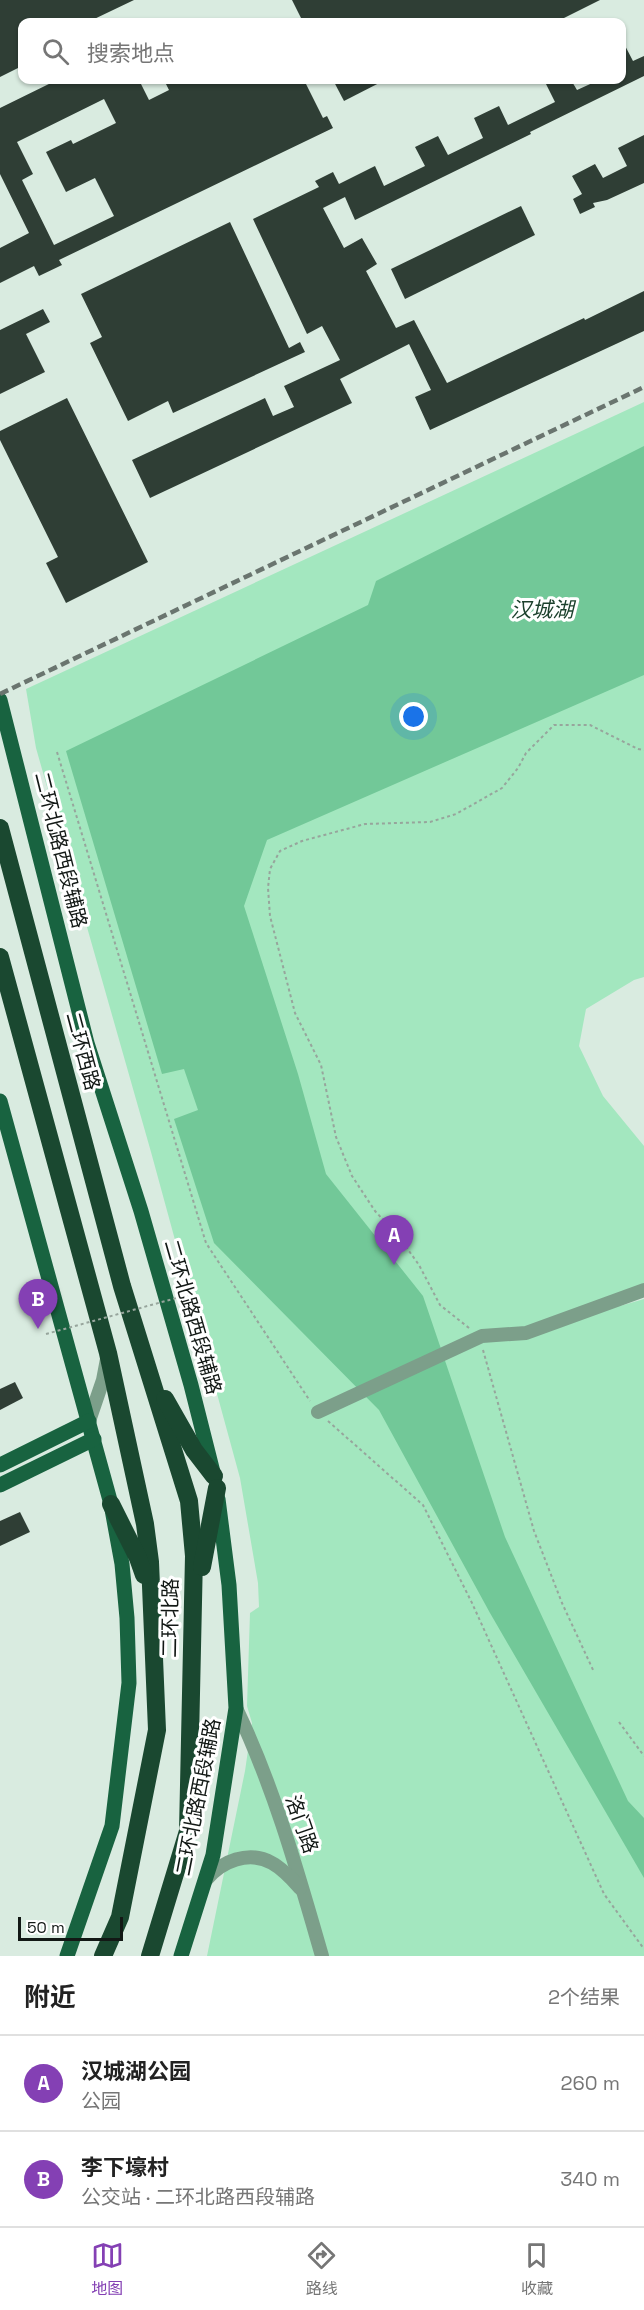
<!DOCTYPE html>
<html lang="zh">
<head>
<meta charset="utf-8">
<style>
	body { margin:0; font-family:"Space Grotesk","Noto Sans SC",sans-serif; background:#f6f6f6; color:#222 }
	.scale { position:absolute; left:18px; bottom:15px; width:105px; box-sizing:border-box; padding-left:6px; border:3px solid #121815; border-top:0; font-size:16px; line-height:21px; white-space:nowrap; color:#121815; -webkit-text-stroke:4px #fff; paint-order:stroke }
	.you { position:absolute; left:414px; top:717px; width:21px; height:21px; margin:-15px; border:4px solid #fff; border-radius:50%; background:#1a73e8; box-shadow:0 0 0 9px #1a73e833 }
	.badge { display:grid; place-items:center; width:39px; height:39px; border-radius:50%; background:#8440b4; color:#fff; font-size:20px; font-weight:700 }
	.pin { position:absolute; translate:-50% -50px; filter:drop-shadow(0 2px 3px #0008) }
	.pin::after { content:''; position:absolute; top:32px; width:21px; height:18px; background:inherit; clip-path:polygon(0 0,100% 0,50% 100%) }
	.list { margin:0; padding:0; list-style:none }
	h2 { display:flex; justify-content:space-between; align-items:center; height:78px; margin:0; padding:0 24px; font-size:26px }
	h2 small { font-size:20px; font-weight:400; color:#767676 }
	.list li { display:grid; grid-template-columns:39px 1fr auto; gap:18px; align-items:center; box-sizing:border-box; height:96px; padding:0 24px; border-top:2px solid #e0e0e0 }
	.list b { display:block; font-size:22px; white-space:nowrap }
	.list p { margin:0; font-size:20px; white-space:nowrap; color:#767676 }
	.list em { font-size:20px; font-style:normal; color:#767676 }
	.icon { flex:none; width:33px; height:33px; fill:none; stroke:currentColor; stroke-width:2; stroke-linecap:round; stroke-linejoin:round }
	.map { position:relative; flex:none; width:644px; height:1956px; overflow:hidden }
	.search { position:absolute; background:#fff; box-shadow:0 2px 4px #0004; left:18px; right:18px; top:18px; height:66px; display:flex; align-items:center; gap:15px; box-sizing:border-box; padding:0 21px; border-radius:12px; color:#767676; font-size:22px }
	.sheet { height:270px; background:#fff }
	nav { display:flex; justify-content:space-around; align-items:center; box-sizing:border-box; height:84px; border-top:2px solid #e0e0e0; background:#fff; font-size:16px; color:#767676 }
	nav a { display:grid; justify-items:center; gap:3px }
	nav .on { color:#8440b4 }
	.map>svg:first-child { display:block }
	.green { fill:#a3e7bf }
	.water { fill:#72c898 }
	.building { fill:#2f3e35; fill-rule:evenodd }
	.lines { fill:none; stroke-linecap:round; stroke-linejoin:round }
	.path { stroke:#97a59c; stroke-width:2; stroke-dasharray:3 3; stroke-linecap:butt }
	.minor { stroke:#7c9f8a; stroke-width:14 }
	.major { stroke:#186340; stroke-width:15 }
	.highway { stroke:#1a4830; stroke-width:18 }
	.rail { stroke:#6a756f; stroke-width:4.5; stroke-dasharray:9 4.5; stroke-linecap:butt }
	.path-bridge { stroke:#97a59c; stroke-width:2; stroke-dasharray:3 3; stroke-linecap:butt }
	.labels { text-anchor:middle; stroke-width:6; stroke-linejoin:round; paint-order:stroke }
	.street-label { font-size:20px; fill:#121815; stroke:#fff }
	.water-label { font-size:21px; font-style:italic; fill:#1c412d; stroke:#fff }
</style>
</head>
<body>
<div class="map">
<svg width="644" height="1956" viewBox="0 0 644 1956">
	<rect width="100%" height="100%" fill="#d9ebe0"/>
	<!-- green -->
	<polygon class="green" points="644,402 644,977 634,980 586,1009 579,1046 603,1096 644,1146 644,1294 620,1306 644,1299 644,1956 207,1956 245,1771 252,1723 247,1706 250,1613 259,1607 258,1583 240,1478 151,1152 36,748 26,689"/>
	<!-- water -->
	<polygon class="water" points="644,446 644,675 267,840 244,906 298,1074 326,1174 423,1296 505,1537 628,1801 644,1818 644,1878 490,1613 379,1410 214,1243 174,1119 198,1110 184,1069 162,1074 66,751 368,605 376,581"/>
	<!-- building -->
	<g class="building">
		<polygon points="0,0 134,0 88,22 22,22 22,66 0,77"/>
		<polygon points="292,0 600,0 556,22 303,22"/>
		<polygon points="621,38 633,61 644,56 644,76 530,132 531,134 355,220 345,197 323,208 344,248 362,238 377,264 366,271 396,328 414,320 447,383 584,318 585,320 644,291 644,331 430,430 415,397 431,390 409,344 340,379 352,403 150,498 132,460 265,398 273,416 294,407 284,386 340,360 322,326 307,334 253,219 319,187 315,181 333,172 339,184 375,166 384,186 425,166 415,147 438,136 448,155 483,138 474,118 499,106 508,125 555,102 544,80 571,80 577,90 599,80 621,80"/>
		<path d="M57,80H139L149,100L169,90L164,80H304L323,118L327,116L333,128L59,260L62,265L39,276L34,266L0,283V248L29,233L0,174V108ZM104,99L116,123L73,144L71,140L46,152L66,192L95,178L114,216L54,245L22,180L33,174L17,142Z"/>
		<polygon points="333,80 385,80 344,101"/>
		<polygon points="644,135 644,183 607,200 593,203 595,207 580,214 573,199 582,194 572,176 595,164 603,178 627,166 618,148"/>
		<polygon points="521,206 535,235 405,299 391,269"/>
		<polygon points="230,222 289,348 300,342 305,352 173,413 168,401 128,421 90,343 102,337 81,294"/>
		<polygon points="43,309 50,322 26,334 45,372 0,394 0,330"/>
		<polygon points="67,398 148,562 66,603 46,563 58,557 0,440 0,431"/>
		<polygon points="15,1382 23,1398 0,1410 0,1389"/>
		<polygon points="20,1512 30,1532 0,1546 0,1521"/>
	</g>
	<g class="lines">
		<!-- path -->
		<g class="path">
			<polyline points="57,752 206,1243 310,1401"/>
			<polyline points="469,1328 440,1305 419,1265 399,1237 375,1211 352,1176 336,1137 321,1065 295,1013 270,916 268,888 270,869 280,851 302,841 365,824 430,822 456,814 502,788 518,768 526,753 554,725 590,725 638,749 644,750"/>
			<polyline points="483,1350 534,1531 562,1603 594,1672"/>
			<polyline points="328,1421 423,1505 472,1603 604,1894 644,1949"/>
			<polyline points="619,1722 644,1756"/>
		</g>
		<!-- minor -->
		<g class="minor">
			<polyline points="318,1412 482,1336 526,1333 644,1290"/>
			<polyline points="89,1421 103,1380 107,1359"/>
			<path d="M236,1708C274,1787 298,1873 322,1956"/>
			<path d="M206,1880C221,1861 249,1850 272,1863C283,1869 292,1879 300,1888"/>
		</g>
		<!-- major -->
		<g class="major">
			<polyline points="0,700 87,1043 141,1211 191,1385 213,1472"/>
			<polyline points="0,1101 111,1504 122,1564 127,1618 129,1683 112,1826 67,1956"/>
			<polyline points="0,1465 89,1421"/>
			<polyline points="0,1485 94,1439"/>
			<polyline points="181,1956 213,1855 236,1708 229,1585 218,1499"/>
		</g>
		<!-- highway -->
		<g class="highway">
			<polyline points="0,828 122,1286 189,1501 194,1556 188,1831 150,1956"/>
			<polyline points="0,957 108,1353 145,1524 150,1562 157,1730 120,1917 103,1956"/>
			<polyline points="165,1399 194,1450 214,1476"/>
			<polyline points="111,1504 138,1558 144,1575"/>
			<polyline points="202,1567 217,1488"/>
		</g>
		<!-- rail -->
		<polyline class="rail" points="0,694 644,387"/>
		<!-- path-bridge -->
		<polyline class="path-bridge" points="46,1334 191,1294"/>
	</g>
	<g class="labels">
		<!-- street labels -->
		<g class="street-label">
			<text transform="translate(61 850) rotate(76)" y="7">二环北路西段辅路</text>
			<text transform="translate(83 1051) rotate(75)" y="7">二环西路</text>
			<text transform="translate(193 1317) rotate(74)" y="7">二环北路西段辅路</text>
			<text transform="translate(170 1618) rotate(-89)" y="7">二环北路</text>
			<text transform="translate(198 1797) rotate(-79)" y="7">二环北路西段辅路</text>
			<text transform="translate(302 1824) rotate(71)" y="7">洛门路</text>
		</g>
		<!-- water labels -->
		<g class="water-label">
			<text x="542" y="617">汉城湖</text>
		</g>
	</g>
</svg>
<div class="scale">50 m</div>
<div class="you"></div>
<div class="pin badge" style="left:394px;top:1265px">A</div>
<div class="pin badge" style="left:38px;top:1329px">B</div>
<div class="search"><svg class="icon" aria-label="search" viewBox="0 0 24 24"><circle cx="10" cy="10" r="6"/><path d="M15 15l6 6"/></svg>搜索地点</div>
</div>
<section class="sheet">
<h2>附近<small>2个结果</small></h2>
<ul class="list">
<li><span class="badge">A</span><div><b>汉城湖公园</b><p>公园</p></div><em>260 m</em></li>
<li><span class="badge">B</span><div><b>李下壕村</b><p>公交站 · 二环北路西段辅路</p></div><em>340 m</em></li>
</ul>
</section>
<nav>
<a class="on"><svg class="icon" aria-label="map" viewBox="0 0 24 24"><path d="M3 6l6-2 6 2 6-2v14l-6 2-6-2-6 2zM9 4v14M15 6v14"/></svg>地图</a>
<a><svg class="icon" aria-label="directions" viewBox="0 0 24 24"><path d="M12 3l9 9-9 9-9-9zM9 14v-3h6M13 9l2 2-2 2"/></svg>路线</a>
<a><svg class="icon" aria-label="saved" viewBox="0 0 24 24"><path d="M7 4h10v16l-5-4-5 4z"/></svg>收藏</a>
</nav>
</body>
</html>
